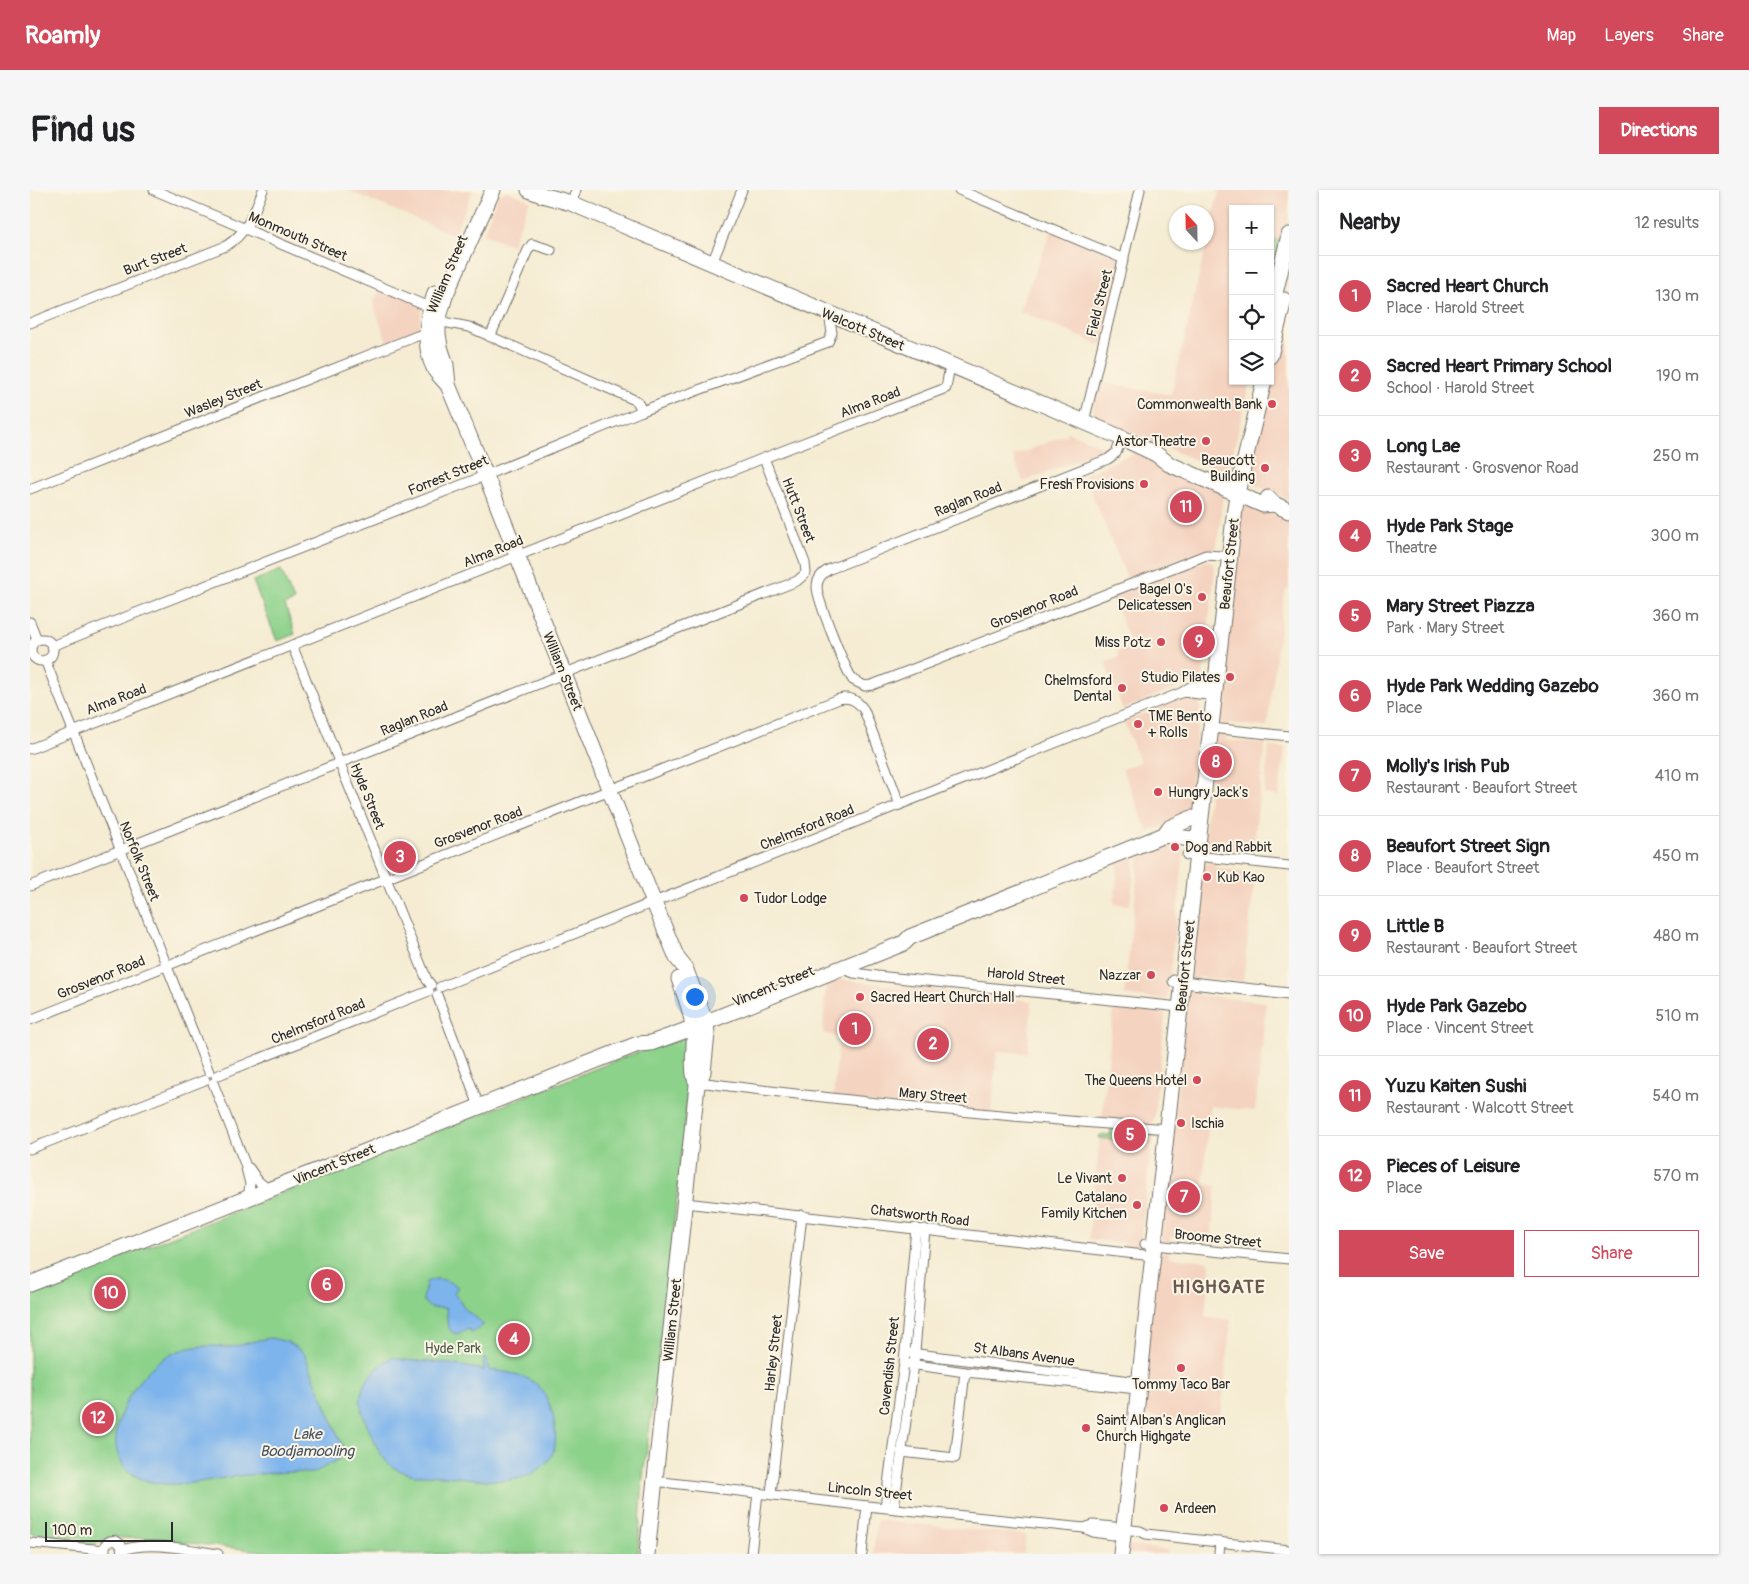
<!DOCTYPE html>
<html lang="en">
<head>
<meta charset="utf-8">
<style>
	body { margin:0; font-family:Pangolin,sans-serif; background:#f6f6f6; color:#202124 }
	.controls { position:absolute; right:15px; top:15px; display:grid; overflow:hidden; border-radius:0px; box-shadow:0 1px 4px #0004 }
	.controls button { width:45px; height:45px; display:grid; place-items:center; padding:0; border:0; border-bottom:1px solid #e0e0e0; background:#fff; color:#202124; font:25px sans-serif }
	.compass { position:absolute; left:1139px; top:15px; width:45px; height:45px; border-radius:50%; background:#fff; box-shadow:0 1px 4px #0004; rotate:338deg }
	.scale { position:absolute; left:15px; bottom:12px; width:128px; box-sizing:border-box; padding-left:5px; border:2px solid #2b2b2b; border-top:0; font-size:14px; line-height:18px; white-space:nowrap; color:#2b2b2b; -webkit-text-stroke:4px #fcf5e5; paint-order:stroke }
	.you { position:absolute; left:664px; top:806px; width:18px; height:18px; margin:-12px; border:4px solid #fff; border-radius:50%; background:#1a73e8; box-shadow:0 0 0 8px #1a73e833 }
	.badge { display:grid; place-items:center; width:32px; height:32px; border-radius:50%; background:#d1495b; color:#fff; font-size:16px; font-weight:700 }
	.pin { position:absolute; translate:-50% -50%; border:2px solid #fff; box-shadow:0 1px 5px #0006 }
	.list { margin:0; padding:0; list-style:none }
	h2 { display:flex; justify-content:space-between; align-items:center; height:65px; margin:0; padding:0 20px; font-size:21px }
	h2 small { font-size:16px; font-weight:400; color:#757577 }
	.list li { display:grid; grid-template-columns:32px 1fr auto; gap:15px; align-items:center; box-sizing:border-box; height:80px; padding:0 20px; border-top:1px solid #e0e0e0 }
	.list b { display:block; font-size:19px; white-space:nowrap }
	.list p { margin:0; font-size:16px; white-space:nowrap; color:#757577 }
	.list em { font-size:16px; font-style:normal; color:#757577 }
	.actions { display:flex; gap:10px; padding:15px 20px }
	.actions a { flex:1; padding:11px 0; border:1px solid #d1495b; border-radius:0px; text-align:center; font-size:18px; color:#d1495b }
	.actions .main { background:#d1495b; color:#fff }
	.icon { flex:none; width:28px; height:28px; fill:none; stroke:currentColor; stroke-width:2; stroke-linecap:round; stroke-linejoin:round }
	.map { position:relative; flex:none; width:1259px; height:1364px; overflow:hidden; border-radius:0px }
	header { display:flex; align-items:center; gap:30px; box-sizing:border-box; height:70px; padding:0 25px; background:#d1495b; color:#fff }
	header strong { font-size:24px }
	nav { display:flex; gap:28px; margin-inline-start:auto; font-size:18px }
	.intro { display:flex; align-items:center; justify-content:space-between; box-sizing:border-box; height:120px; padding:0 30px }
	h1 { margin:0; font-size:35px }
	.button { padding:12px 22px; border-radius:0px; background:#d1495b; color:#fff; font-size:18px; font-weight:700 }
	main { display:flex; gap:30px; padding:0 30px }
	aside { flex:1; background:#fff; border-radius:0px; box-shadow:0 1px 4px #0004 }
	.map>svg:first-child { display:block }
	.built { fill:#f4d3c0 }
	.green { fill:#8dd28b; stroke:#5c7e5b }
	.water { fill:#7db4ec; stroke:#54708c }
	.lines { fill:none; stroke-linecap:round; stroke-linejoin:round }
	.minor-casing { stroke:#726f66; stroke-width:11 }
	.tertiary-casing { stroke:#726f66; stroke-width:13 }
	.primary-casing { stroke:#726f66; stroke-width:17 }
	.minor { stroke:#fff; stroke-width:9 }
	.tertiary { stroke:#fff; stroke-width:11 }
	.primary { stroke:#fff; stroke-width:15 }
	.poi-dot { fill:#d1495b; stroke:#fcf5e5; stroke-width:2 }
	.labels { text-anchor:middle; stroke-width:4; stroke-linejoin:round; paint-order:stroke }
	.street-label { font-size:14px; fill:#2b2b2b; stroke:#fcf5e5 }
	.poi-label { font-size:14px; fill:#2b2b2b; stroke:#fcf5e5; text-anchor:end }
	.park-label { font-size:14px; fill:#485d48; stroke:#fcf5e5 }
	.water-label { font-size:15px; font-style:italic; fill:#445465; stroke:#fcf5e5 }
	.district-label { font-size:19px; font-weight:bold; letter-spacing:1px; fill:#68584d; stroke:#fcf5e5 }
</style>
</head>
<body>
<header>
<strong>Roamly</strong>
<nav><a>Map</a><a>Layers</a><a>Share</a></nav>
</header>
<div class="intro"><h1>Find us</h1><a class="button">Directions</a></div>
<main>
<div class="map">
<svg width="1259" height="1364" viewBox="0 0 1259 1364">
	<rect width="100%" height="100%" fill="#fcf5e5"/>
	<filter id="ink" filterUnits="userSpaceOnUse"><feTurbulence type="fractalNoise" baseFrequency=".02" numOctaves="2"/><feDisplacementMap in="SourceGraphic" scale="10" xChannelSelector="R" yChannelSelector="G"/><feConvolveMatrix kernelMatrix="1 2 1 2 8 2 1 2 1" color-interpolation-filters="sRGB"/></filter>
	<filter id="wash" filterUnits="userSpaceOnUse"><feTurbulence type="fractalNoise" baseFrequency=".0096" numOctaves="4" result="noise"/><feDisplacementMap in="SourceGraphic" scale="20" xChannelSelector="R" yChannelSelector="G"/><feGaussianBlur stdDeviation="1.12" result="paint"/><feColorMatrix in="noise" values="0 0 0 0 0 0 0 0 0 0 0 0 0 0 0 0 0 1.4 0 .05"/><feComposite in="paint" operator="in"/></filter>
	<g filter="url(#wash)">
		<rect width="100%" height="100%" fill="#f5ecd3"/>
		<!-- built -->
		<g class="built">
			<polygon points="317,0 443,0 424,45"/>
			<polygon points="1189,0 1259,0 1259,27 1240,105 1240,19 1203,19 1203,191 1220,191 1200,275 1192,281 1072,231 1065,225 1063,213 1067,192 1141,205"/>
			<polygon points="477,1 500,10 482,55 453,44 468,5"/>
			<polygon points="1022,39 1094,69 1072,156 989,121"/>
			<polygon points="351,97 393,114 387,146 359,157 343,114"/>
			<polygon points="1259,106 1259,310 1221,293 1217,287"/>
			<polygon points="1037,242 1073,256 1074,258 1072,260 993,292 983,266 1036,245"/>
			<polygon points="1104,263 1188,299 1193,307 1187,355 1185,359 1181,360 1174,360 1143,372 1141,374 1132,376 1098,390 1054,285"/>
			<polygon points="1218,313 1259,332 1259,399 1256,399 1254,407 1237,537 1198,533 1197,536 1193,535 1187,530 1210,316"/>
			<polygon points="1179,371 1183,374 1185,379 1172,490 1169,493 1151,496 1093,519 1075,472 1089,467 1087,462 1102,456 1082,407 1172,372"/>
			<polygon points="1156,507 1166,509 1170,514 1170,518 1158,624 1154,629 1118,642 1092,579 1110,572 1094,532"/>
			<polygon points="1197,543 1196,550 1235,554 1223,661 1191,659 1190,665 1180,663 1173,658 1186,547 1190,544"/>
			<polygon points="1239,557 1255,558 1249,606 1234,604"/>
			<polygon points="1139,652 1151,654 1154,663 1137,810 1094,805 1110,664"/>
			<polygon points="1103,666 1105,671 1100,715 1084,714 1088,677 1087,673"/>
			<polygon points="1181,672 1185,673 1185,678 1225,683 1213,792 1169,787 1168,790 1163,788 1160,785 1171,676"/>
			<polygon points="804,789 1002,811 997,863 967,861 961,924 803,909 809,847 793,843 796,793"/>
			<polygon points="1163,798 1167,800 1167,805 1236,812 1231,867 1225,921 1180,916 1173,994 1186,996 1181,1051 1141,1046 1140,1052 1137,1052 1131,1049 1158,801"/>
			<polygon points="1084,815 1130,820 1135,825 1124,930 1120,935 1112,934 1108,931 1072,928"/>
			<polygon points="1081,937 1123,940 1110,1055 1104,1059 1094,1058 1094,1053 1059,1049 1070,945 1080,945"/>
			<polygon points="1137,1061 1139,1062 1139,1067 1178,1071 1178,1074 1180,1074 1175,1126 1201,1130 1190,1234 1115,1225 1115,1180 1129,1063"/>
			<polygon points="847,1330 996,1345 994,1364 843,1364"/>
			<polygon points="1099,1356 1137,1360 1137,1364 1098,1364"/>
		</g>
		<!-- green -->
		<g class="green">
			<polygon points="1242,49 1250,51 1246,68 1240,67"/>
			<polygon points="251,380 264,411 255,415 265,444 247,451 223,391"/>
			<polygon points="651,849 654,849 659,854 660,868 655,932 630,1161 613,1287 608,1364 257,1364 115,1348 92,1348 82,1346 68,1353 55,1356 52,1348 0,1343 0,1103 600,865"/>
			<polygon points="1081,937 1120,940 1119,952 1116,953 1069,948 1070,945 1080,945"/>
		</g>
		<!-- water -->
		<g class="water">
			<path d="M405,1089C415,1089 420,1092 428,1097L424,1103L437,1121L448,1129L454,1135L442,1143L439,1139L426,1144C413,1138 419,1130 416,1119C406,1115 400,1123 393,1110L396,1092Z"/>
			<path d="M241,1148L258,1152L274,1163L313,1257L309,1269C306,1271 286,1282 283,1283C277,1284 269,1282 264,1282C249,1282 233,1284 218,1285C186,1287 154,1299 121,1292C56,1276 94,1195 131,1170C144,1161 162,1156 178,1156C185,1155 193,1158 200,1157C214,1155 227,1149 241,1148Z"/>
			<path d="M362,1167L373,1170L415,1173L454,1180L453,1169H457L459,1180C476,1182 492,1183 506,1194C522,1206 531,1247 522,1265C518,1273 507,1281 499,1285C477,1295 450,1289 427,1287C413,1286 399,1285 385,1285C368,1282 357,1276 349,1261C343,1248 334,1231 331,1217C326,1198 346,1176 362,1167Z"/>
		</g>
	</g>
	<g filter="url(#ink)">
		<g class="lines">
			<defs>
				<g id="minor">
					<polyline points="124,0 401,118"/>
					<polyline points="929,0 1094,69"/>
					<polyline points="541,13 546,0"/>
					<polyline points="682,73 712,0"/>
					<polyline points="408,131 439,137 607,211 612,221"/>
					<path d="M0,133L196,56C218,42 224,22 233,0"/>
					<polyline points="460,147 498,60 502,54 521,60"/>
					<polyline points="1054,232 1110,0"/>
					<path d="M1092,248L1086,263L1078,269L800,379C792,383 787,388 787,397C787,409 815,479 823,490L835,496L842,495L1176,365L1191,366"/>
					<polyline points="0,299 359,157 387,146 397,144"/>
					<polyline points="0,432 7,450"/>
					<circle cx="12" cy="460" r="11"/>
					<polyline points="262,455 397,790 401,795"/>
					<polyline points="22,456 444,290 612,221 798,152 802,143 799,124"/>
					<polyline points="15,470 179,882"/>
					<polyline points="1153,502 1185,506"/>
					<polyline points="1181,538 1259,546"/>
					<polyline points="0,559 734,268 916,198 920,176"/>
					<polyline points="1157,665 1259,676"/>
					<polyline points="0,696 767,391 776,383 775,373 734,268"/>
					<polyline points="811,778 824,783 847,786 1150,817"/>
					<polyline points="410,797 1108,520 1153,502 1160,497 1168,496 1186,497"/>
					<polyline points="407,805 449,916"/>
					<path d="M0,830L809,509C820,506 828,511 834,520L870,615"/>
					<polyline points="186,886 399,801"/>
					<polyline points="183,893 215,974 220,994 218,1008"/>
					<path d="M667,895L676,893C829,913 983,927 1137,939"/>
					<polyline points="0,959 175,890"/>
					<polyline points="219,978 228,991 239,1000"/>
					<polyline points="655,1013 1123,1066"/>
					<polyline points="1115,1054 1259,1069"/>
					<polyline points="880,1163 1109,1192"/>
					<polyline points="880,1174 935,1182 1108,1199"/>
					<polyline points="871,1262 925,1268 935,1182"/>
					<polyline points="624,1291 837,1316 1054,1338 1063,1342 1083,1345"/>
					<polyline points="741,1304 772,1025"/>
					<polyline points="855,1317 874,1173 886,1038"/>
					<polyline points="864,1317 884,1174 895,1039"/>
					<polyline points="1054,1338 1063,1335 1084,1337"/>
					<polyline points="1094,1339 1110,1341 1116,1344 1259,1360"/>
					<polyline points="0,1353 74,1360"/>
					<path d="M93,1360C120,1350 160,1360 188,1364"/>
					<path d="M75,1364V1355C80,1349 86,1349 91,1355L92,1364"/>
					<polyline points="721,1364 728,1303"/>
					<polyline points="832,1364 837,1316"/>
					<polyline points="1189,1364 1190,1352"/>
				</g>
				<polyline id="tertiary" points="1144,791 1259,804"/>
				<g id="primary">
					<polyline points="463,0 415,106 408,131 408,144 410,157 416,175 418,195 460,296 624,713 647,768 655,778 676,833 677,844 673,882 667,895 617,1364"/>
					<polyline points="499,0 512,5 541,13 1092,248 1126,264 1139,274 1233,315 1244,314"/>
					<path d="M405,103C397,128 392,155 405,180C408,185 414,190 418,195"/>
					<polyline points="1240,124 1259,45"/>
					<polyline points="1240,166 1254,110"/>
					<polyline points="1238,308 1244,314 1259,321"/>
					<polyline points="1134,645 1168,650"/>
					<path d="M649,789C656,808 663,826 664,846C665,860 661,875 665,889"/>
					<polyline points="0,1094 608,854 621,853 654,841 874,753 880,747 1134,645 1139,638 1162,628"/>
					<polyline points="1091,1364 1124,1055 1205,318 1209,294 1234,191"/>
				</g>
			</defs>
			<!-- minor casing -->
			<use href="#minor" class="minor-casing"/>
			<!-- tertiary casing -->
			<use href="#tertiary" class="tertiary-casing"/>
			<!-- primary casing -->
			<use href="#primary" class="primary-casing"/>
			<!-- minor -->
			<use href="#minor" class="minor"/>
			<!-- tertiary -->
			<use href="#tertiary" class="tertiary"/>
			<!-- primary -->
			<use href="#primary" class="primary"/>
		</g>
	</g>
	<!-- markers -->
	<g class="poi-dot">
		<circle cx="1242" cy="214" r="5"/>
		<circle cx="1176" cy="251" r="5"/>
		<circle cx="1235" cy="278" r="5"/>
		<circle cx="1114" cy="294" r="5"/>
		<circle cx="1172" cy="407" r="5"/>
		<circle cx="1131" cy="452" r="5"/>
		<circle cx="1200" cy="487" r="5"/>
		<circle cx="1092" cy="498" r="5"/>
		<circle cx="1108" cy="534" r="5"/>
		<circle cx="1128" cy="602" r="5"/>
		<circle cx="1145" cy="657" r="5"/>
		<circle cx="1177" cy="687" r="5"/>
		<circle cx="714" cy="708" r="5"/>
		<circle cx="1121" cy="785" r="5"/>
		<circle cx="830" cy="807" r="5"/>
		<circle cx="1167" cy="890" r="5"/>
		<circle cx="1151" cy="933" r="5"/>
		<circle cx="1092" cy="988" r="5"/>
		<circle cx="1107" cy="1015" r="5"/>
		<circle cx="1151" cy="1178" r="5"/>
		<circle cx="1056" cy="1238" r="5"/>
		<circle cx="1134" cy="1318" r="5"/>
	</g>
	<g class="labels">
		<!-- street labels -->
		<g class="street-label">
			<text transform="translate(268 46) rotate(23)" y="5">Monmouth Street</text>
			<text transform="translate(125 69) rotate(-21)" y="5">Burt Street</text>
			<text transform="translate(417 84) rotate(-67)" y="5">William Street</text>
			<text transform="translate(1069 113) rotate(-76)" y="5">Field Street</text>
			<text transform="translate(833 139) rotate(23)" y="5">Walcott Street</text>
			<text transform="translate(193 208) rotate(-22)" y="5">Wasley Street</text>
			<text transform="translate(840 212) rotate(-21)" y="5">Alma Road</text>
			<text transform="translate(418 285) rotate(-22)" y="5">Forrest Street</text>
			<text transform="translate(938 309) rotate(-22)" y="5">Raglan Road</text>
			<text transform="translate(769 320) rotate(69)" y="5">Hutt Street</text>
			<text transform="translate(463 361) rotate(-22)" y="5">Alma Road</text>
			<text transform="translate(1199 374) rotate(-84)" y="5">Beaufort Street</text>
			<text transform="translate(1004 417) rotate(-22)" y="5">Grosvenor Road</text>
			<text transform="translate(533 481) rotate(68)" y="5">William Street</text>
			<text transform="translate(86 509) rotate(-21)" y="5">Alma Road</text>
			<text transform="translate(384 528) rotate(-22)" y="5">Raglan Road</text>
			<text transform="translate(338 606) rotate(68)" y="5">Hyde Street</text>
			<text transform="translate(448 637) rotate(-21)" y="5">Grosvenor Road</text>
			<text transform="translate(777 637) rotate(-22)" y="5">Chelmsford Road</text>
			<text transform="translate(110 671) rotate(68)" y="5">Norfolk Street</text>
			<text transform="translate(1155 776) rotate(-84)" y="5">Beaufort Street</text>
			<text transform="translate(996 786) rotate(6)" y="5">Harold Street</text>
			<text transform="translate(71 787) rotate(-22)" y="5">Grosvenor Road</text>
			<text transform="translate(743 796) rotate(-22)" y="5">Vincent Street</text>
			<text transform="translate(288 831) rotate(-22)" y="5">Chelmsford Road</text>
			<text transform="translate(903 905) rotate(5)" y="5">Mary Street</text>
			<text transform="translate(304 974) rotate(-22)" y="5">Vincent Street</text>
			<text transform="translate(890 1025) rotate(7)" y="5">Chatsworth Road</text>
			<text transform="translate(1188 1048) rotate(6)" y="5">Broome Street</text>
			<text transform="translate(642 1130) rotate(-84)" y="5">William Street</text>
			<text transform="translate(743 1163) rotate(-84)" y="5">Harley Street</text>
			<text transform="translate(994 1164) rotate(8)" y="5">St Albans Avenue</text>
			<text transform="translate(859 1176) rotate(-84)" y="5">Cavendish Street</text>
			<text transform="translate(840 1301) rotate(6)" y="5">Lincoln Street</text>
		</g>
		<!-- poi labels -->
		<g class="poi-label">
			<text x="1232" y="219">Commonwealth Bank</text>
			<text x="1166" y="256">Astor Theatre</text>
			<text x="1225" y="275">Beaucott<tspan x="1225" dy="16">Building</tspan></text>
			<text x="1104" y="299">Fresh Provisions</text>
			<text x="1162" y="404">Bagel O's<tspan x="1162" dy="16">Delicatessen</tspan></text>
			<text x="1121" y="457">Miss Potz</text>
			<text x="1190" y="492">Studio Pilates</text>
			<text x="1082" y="495">Chelmsford<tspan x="1082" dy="16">Dental</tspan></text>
			<text x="1118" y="531" text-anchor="start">TME Bento<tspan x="1118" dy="16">+ Rolls</tspan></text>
			<text x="1138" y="607" text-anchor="start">Hungry Jack's</text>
			<text x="1155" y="662" text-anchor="start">Dog and Rabbit</text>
			<text x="1187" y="692" text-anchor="start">Kub Kao</text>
			<text x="724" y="713" text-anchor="start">Tudor Lodge</text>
			<text x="1111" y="790">Nazzar</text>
			<text x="840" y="812" text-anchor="start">Sacred Heart Church Hall</text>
			<text x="1157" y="895">The Queens Hotel</text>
			<text x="1161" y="938" text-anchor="start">Ischia</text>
			<text x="1082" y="993">Le Vivant</text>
			<text x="1097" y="1012">Catalano<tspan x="1097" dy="16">Family Kitchen</tspan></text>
			<text x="1151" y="1199" text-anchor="middle">Tommy Taco Bar</text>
			<text x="1066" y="1235" text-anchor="start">Saint Alban's Anglican<tspan x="1066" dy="16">Church Highgate</tspan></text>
			<text x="1144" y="1323" text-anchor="start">Ardeen</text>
		</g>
		<!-- park labels -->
		<g class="park-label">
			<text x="423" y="1163">Hyde Park</text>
		</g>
		<!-- water labels -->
		<g class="water-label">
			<text x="277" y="1249">Lake<tspan x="277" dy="17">Boodjamooling</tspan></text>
		</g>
		<!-- district labels -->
		<g class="district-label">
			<text x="1189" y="1103">HIGHGATE</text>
		</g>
	</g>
</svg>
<div class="controls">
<button>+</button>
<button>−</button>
<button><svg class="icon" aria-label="locate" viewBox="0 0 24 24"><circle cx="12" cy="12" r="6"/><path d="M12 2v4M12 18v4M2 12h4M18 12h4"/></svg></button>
<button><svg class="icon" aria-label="layers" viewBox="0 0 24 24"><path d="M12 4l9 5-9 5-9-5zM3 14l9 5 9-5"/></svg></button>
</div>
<svg class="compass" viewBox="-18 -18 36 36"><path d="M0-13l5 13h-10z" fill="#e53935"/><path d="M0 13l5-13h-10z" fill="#757577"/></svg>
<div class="scale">100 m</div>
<div class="you"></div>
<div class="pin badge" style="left:825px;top:839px">1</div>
<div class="pin badge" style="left:903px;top:854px">2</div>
<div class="pin badge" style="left:370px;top:667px">3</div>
<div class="pin badge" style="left:484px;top:1149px">4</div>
<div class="pin badge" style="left:1100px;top:945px">5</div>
<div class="pin badge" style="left:297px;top:1095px">6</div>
<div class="pin badge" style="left:1154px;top:1007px">7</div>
<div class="pin badge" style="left:1186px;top:572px">8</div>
<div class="pin badge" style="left:1169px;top:452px">9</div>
<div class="pin badge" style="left:80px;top:1103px">10</div>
<div class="pin badge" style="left:1156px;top:317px">11</div>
<div class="pin badge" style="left:68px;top:1228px">12</div>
</div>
<aside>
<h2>Nearby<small>12 results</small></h2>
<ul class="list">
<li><span class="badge">1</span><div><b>Sacred Heart Church</b><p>Place · Harold Street</p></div><em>130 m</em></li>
<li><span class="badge">2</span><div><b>Sacred Heart Primary School</b><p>School · Harold Street</p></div><em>190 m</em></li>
<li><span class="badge">3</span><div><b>Long Lae</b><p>Restaurant · Grosvenor Road</p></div><em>250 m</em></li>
<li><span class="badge">4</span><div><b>Hyde Park Stage</b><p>Theatre</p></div><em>300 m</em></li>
<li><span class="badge">5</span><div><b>Mary Street Piazza</b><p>Park · Mary Street</p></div><em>360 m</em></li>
<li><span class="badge">6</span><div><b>Hyde Park Wedding Gazebo</b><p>Place</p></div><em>360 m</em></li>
<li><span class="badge">7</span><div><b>Molly's Irish Pub</b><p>Restaurant · Beaufort Street</p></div><em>410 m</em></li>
<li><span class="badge">8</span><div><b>Beaufort Street Sign</b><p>Place · Beaufort Street</p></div><em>450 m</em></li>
<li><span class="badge">9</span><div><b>Little B</b><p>Restaurant · Beaufort Street</p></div><em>480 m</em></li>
<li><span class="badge">10</span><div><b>Hyde Park Gazebo</b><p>Place · Vincent Street</p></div><em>510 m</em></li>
<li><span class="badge">11</span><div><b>Yuzu Kaiten Sushi</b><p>Restaurant · Walcott Street</p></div><em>540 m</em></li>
<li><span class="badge">12</span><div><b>Pieces of Leisure</b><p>Place</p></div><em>570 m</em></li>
</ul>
<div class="actions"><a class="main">Save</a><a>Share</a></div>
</aside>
</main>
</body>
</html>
